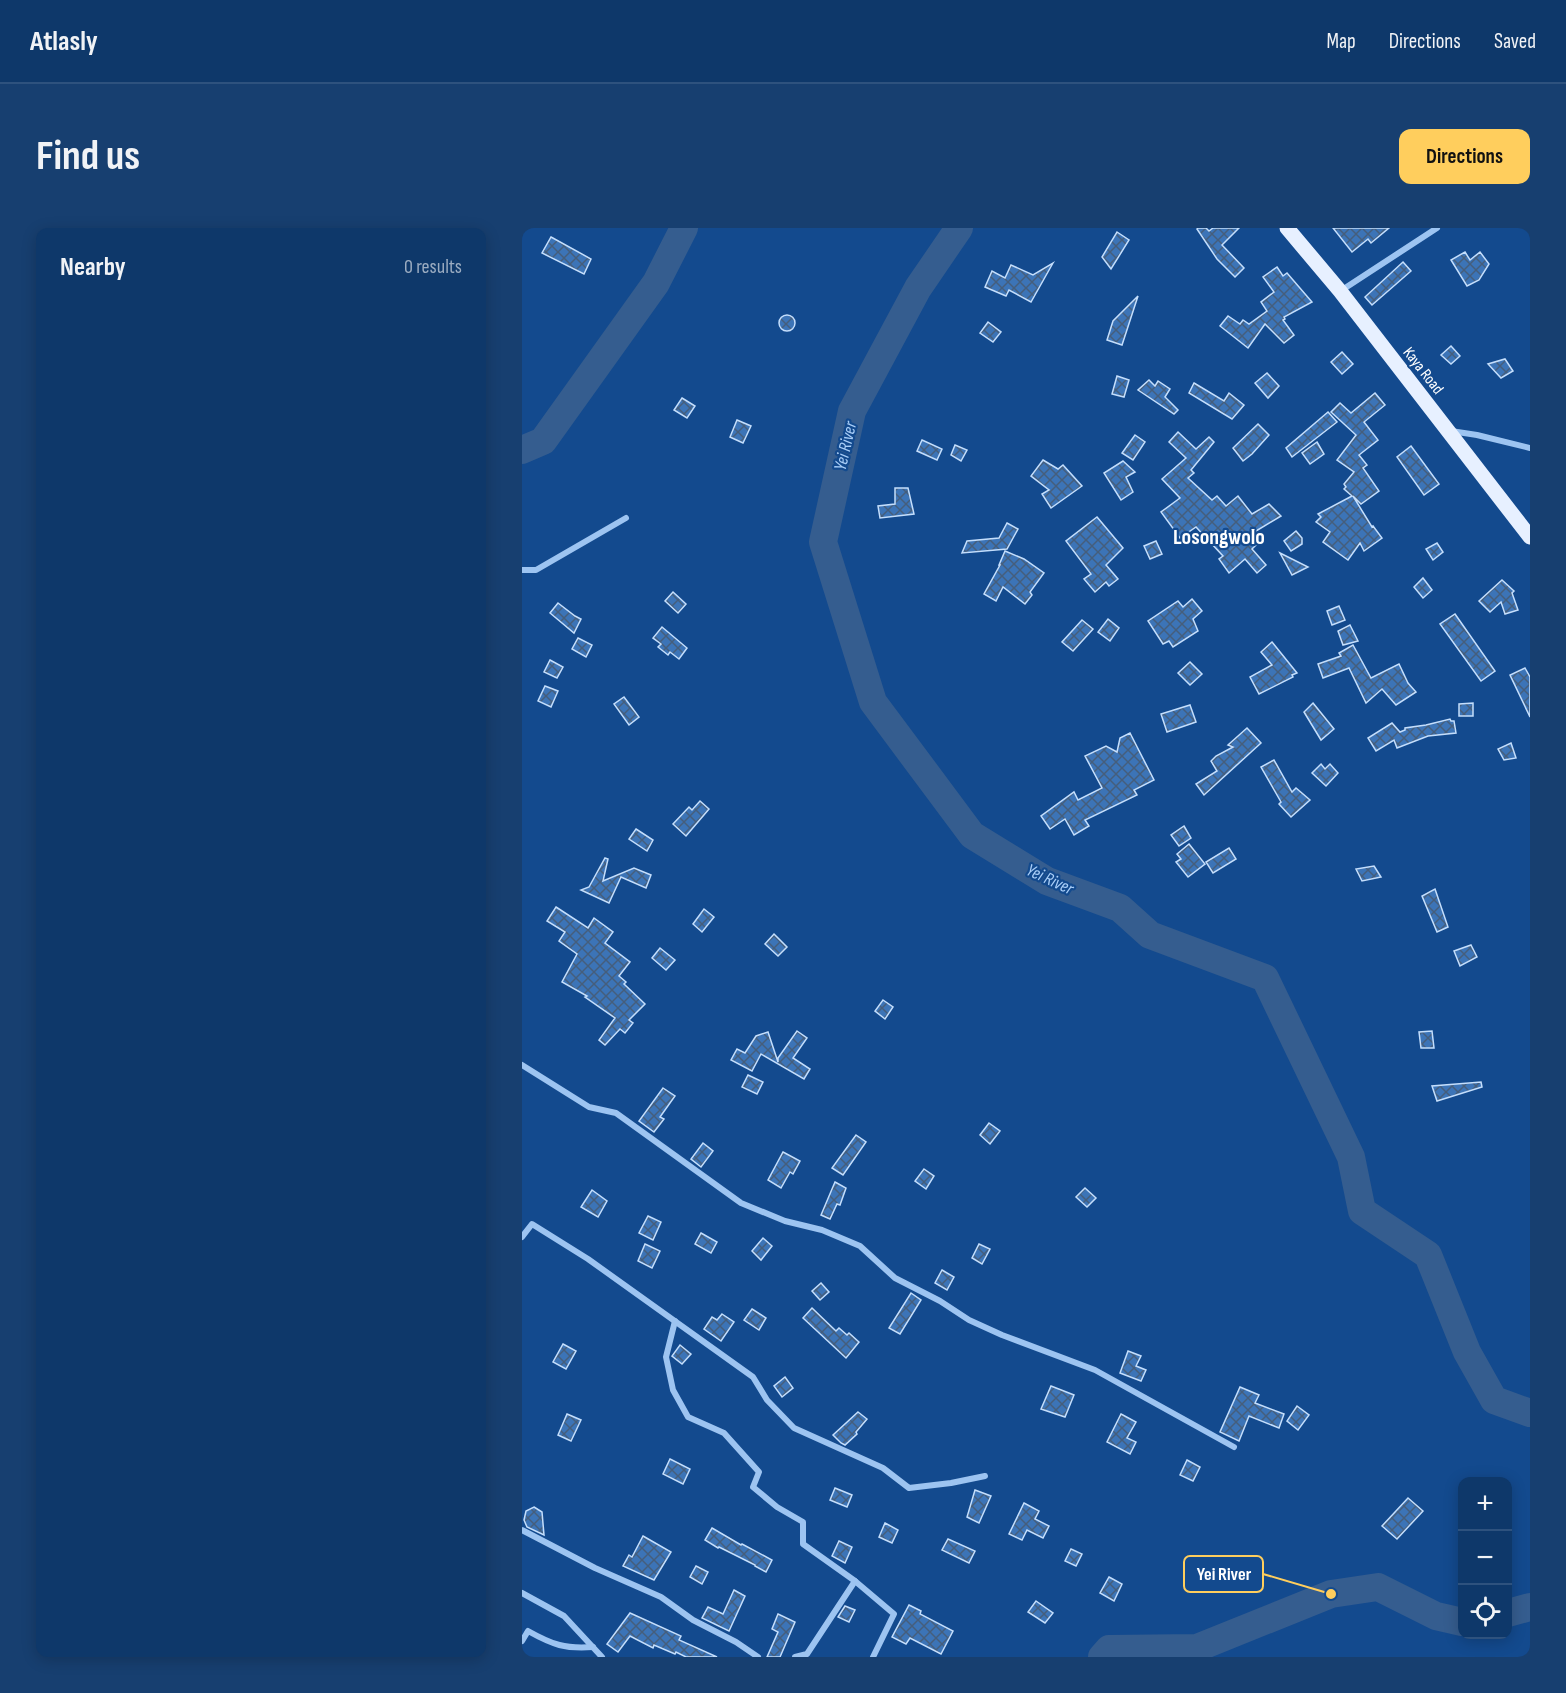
<!DOCTYPE html>
<html lang="en">
<head>
<meta charset="utf-8">
<style>
	body { margin:0; font-family:"Sofia Sans Condensed",sans-serif; background:#173f70; color:#f1f3f6 }
	.controls { position:absolute; right:18px; bottom:18px; display:grid; overflow:hidden; border-radius:12px; box-shadow:0 3px 15px #0003 }
	.controls button { width:54px; height:54px; display:grid; place-items:center; padding:0; border:0; border-bottom:2px solid #2e527e; background:#0e386a; color:#f1f3f6; font:30px sans-serif }
	.list { margin:0; padding:0; list-style:none }
	h2 { display:flex; justify-content:space-between; align-items:center; height:78px; margin:0; padding:0 24px; font-size:26px }
	h2 small { font-size:20px; font-weight:400; color:#9bacc1 }
	.icon { flex:none; width:33px; height:33px; fill:none; stroke:currentColor; stroke-width:2; stroke-linecap:round; stroke-linejoin:round }
	.map { position:relative; flex:none; width:1008px; height:1429px; overflow:hidden; border-radius:12px }
	header { display:flex; align-items:center; gap:36px; box-sizing:border-box; height:84px; padding:0 30px; background:#0e386a; border-bottom:2px solid #2e527e }
	header strong { font-size:28px }
	nav { display:flex; gap:33px; margin-inline-start:auto; font-size:21px }
	.intro { display:flex; align-items:center; justify-content:space-between; box-sizing:border-box; height:144px; padding:0 36px }
	h1 { margin:0; font-size:42px }
	.button { padding:15px 27px; border-radius:12px; background:#ffce5d; color:#111; font-size:21px; font-weight:700 }
	main { display:flex; gap:36px; padding:0 36px }
	aside { flex:1; background:#0e386a; border-radius:12px; box-shadow:0 3px 15px #0003 }
	.map>svg:first-child { display:block }
	.lines { fill:none; stroke-linecap:round; stroke-linejoin:round }
	.river { stroke:#355d8f; stroke-width:28 }
	.building { fill:url(#building-cross-hatch); stroke:#c4defc; stroke-width:1.5 }
	.street { stroke:#9dc4f1; stroke-width:6 }
	.primary { stroke:#e7f0ff; stroke-width:15 }
	.labels { text-anchor:middle; stroke-width:4.5; stroke-linejoin:round; paint-order:stroke }
	.street-label { font-size:16px; fill:#fff; stroke:#134a8e }
	.water-label { font-size:18px; font-style:italic; fill:#a9cef8; stroke:#134a8e }
	.district-label { font-size:22px; font-weight:bold; fill:#fff; stroke:#134a8e }
	.leader { fill:none; stroke:#ffce5d; stroke-width:2 }
	.callout-dot { fill:#ffce5d; stroke:#134a8e; stroke-width:2 }
	.callout { fill:#134a8e; stroke:#ffce5d; stroke-width:2 }
	.callout-label { font-size:18px; text-anchor:middle; font-weight:bold; fill:#fff }
</style>
</head>
<body>
<header>
<strong>Atlasly</strong>
<nav><a>Map</a><a>Directions</a><a>Saved</a></nav>
</header>
<div class="intro"><h1>Find us</h1><a class="button">Directions</a></div>
<main>
<aside>
<h2>Nearby<small>0 results</small></h2>
<ul class="list">
</ul>
</aside>
<div class="map">
<svg width="1008" height="1429" viewBox="0 0 1008 1429">
	<defs>
		<pattern id="building-cross-hatch" width="8" height="8" patternUnits="userSpaceOnUse" patternTransform="scale(1.5)"><rect width="8" height="8" fill="#3c74b7"/><path d="M0 0l8 8M0 8l8-8" fill="none" stroke="#455e7c"/></pattern>
	</defs>
	<rect width="100%" height="100%" fill="#134a8e"/>
	<g class="lines">
		<!-- river -->
		<g class="river">
			<polyline points="437,0 396,60 330,183 301,314 351,474 450,607 525,653 598,680 628,707 743,750 829,929 840,983 906,1027 945,1124 972,1172 1008,1185"/>
			<polyline points="0,222 21,213 134,55 162,0"/>
			<polyline points="986,1385 1008,1379"/>
			<polyline points="580,1429 587,1421 675,1420 809,1366 856,1359 914,1388 940,1394"/>
		</g>
	</g>
	<!-- building -->
	<g class="building">
		<polygon points="676,0 684,0 687,3 691,0 717,0 700,17 722,40 713,49 695,31 675,1"/>
		<polygon points="811,0 867,0 849,15 846,11 830,24"/>
		<polygon points="595,4 607,12 589,41 580,29"/>
		<polygon points="29,9 69,31 62,46 20,25"/>
		<polygon points="943,24 948,32 958,24 967,36 957,52 945,58 929,32"/>
		<polygon points="881,34 889,43 850,77 843,69"/>
		<polygon points="531,35 509,74 487,62 484,68 463,59 470,43 483,50 489,37 511,47"/>
		<polygon points="755,39 761,48 765,45 790,74 762,89 763,91 761,92 772,107 762,115 743,96 726,120 698,98 706,88 718,96 721,92 727,96 745,83 739,74 752,64 741,49"/>
		<polygon points="616,68 600,117 585,112 591,93"/>
		<circle cx="265" cy="95" r="8"/>
		<polygon points="466,94 479,104 471,114 458,105"/>
		<polygon points="929,118 938,128 929,136 919,127"/>
		<polygon points="820,124 831,136 820,146 809,134"/>
		<polygon points="983,131 991,143 979,150 966,136"/>
		<polygon points="745,145 757,158 746,170 733,155"/>
		<polygon points="595,148 607,152 602,169 590,166"/>
		<polygon points="627,152 633,158 636,153 648,161 643,169 656,182 652,186 616,162"/>
		<polygon points="672,155 702,173 707,165 722,177 710,191 667,165"/>
		<polygon points="853,165 863,177 842,194 856,212 837,227 845,237 841,240 857,263 839,276 831,268 850,299 851,298 860,310 842,323 838,315 826,332 801,314 808,304 794,294 799,289 796,286 830,268 822,261 824,259 822,256 832,244 815,232 834,207 809,184 818,175 829,185"/>
		<polygon points="160,170 173,178 165,190 152,182"/>
		<polygon points="806,184 815,194 770,229 764,220"/>
		<polygon points="215,192 229,198 221,215 208,209"/>
		<polygon points="736,196 747,207 730,226 721,233 711,220"/>
		<polygon points="656,204 674,221 687,209 692,214 669,242 672,245 666,250 690,272 695,268 704,278 716,268 730,286 747,276 759,288 729,306 737,314 730,321 744,337 735,345 723,331 707,345 697,331 701,328 674,299 658,310 639,284 658,270 640,251 664,230 647,214"/>
		<polygon points="613,207 623,214 611,232 600,225"/>
		<polygon points="400,212 420,221 415,232 395,223"/>
		<polygon points="795,214 802,226 788,236 780,225"/>
		<polygon points="433,217 445,222 439,233 429,227"/>
		<polygon points="889,218 917,256 902,267 875,229"/>
		<polygon points="521,232 536,241 541,237 560,258 529,280 520,266 527,262 509,248"/>
		<polygon points="601,233 613,244 604,249 611,264 599,272 582,245"/>
		<polygon points="373,260 386,260 392,286 358,290 356,278 373,276"/>
		<polygon points="575,289 601,320 584,337 596,351 587,358 584,354 573,364 562,351 569,346 544,313"/>
		<polygon points="485,295 496,301 485,321 440,325 445,313 477,310"/>
		<polygon points="774,303 780,310 780,316 769,323 762,313"/>
		<polygon points="634,313 640,326 628,331 622,318"/>
		<polygon points="915,315 921,324 911,332 904,321"/>
		<polygon points="483,323 502,331 522,345 508,364 510,367 503,376 481,359 474,373 462,366 478,337 477,337"/>
		<polygon points="758,325 786,339 770,347"/>
		<polygon points="901,350 910,362 901,370 892,359"/>
		<polygon points="980,352 992,363 990,365 996,382 983,386 979,374 968,384 957,373"/>
		<polygon points="151,364 164,376 156,385 143,373"/>
		<polygon points="670,371 680,383 671,391 676,403 651,419 647,413 641,416 626,393 656,373 661,379"/>
		<polygon points="36,375 53,388 59,391 52,405 28,385"/>
		<polygon points="817,378 823,392 810,397 805,383"/>
		<polygon points="933,386 973,443 959,453 918,396"/>
		<polygon points="586,391 597,400 588,413 576,404"/>
		<polygon points="560,392 571,401 551,423 540,414"/>
		<polygon points="828,397 836,413 821,417 816,403"/>
		<polygon points="140,399 165,420 157,431 148,424 146,427 136,419 139,416 131,410"/>
		<polygon points="56,410 70,417 64,429 50,421"/>
		<polygon points="750,414 775,445 770,447 771,449 737,466 728,449 750,437 739,424"/>
		<polygon points="831,417 849,450 877,436 886,455 894,464 874,477 860,461 844,475 827,440 801,450 796,436 819,428 817,425"/>
		<polygon points="28,432 41,439 35,450 22,444"/>
		<polygon points="668,434 680,446 668,457 656,445"/>
		<polygon points="1003,440 1008,449 1008,489 988,447"/>
		<polygon points="23,458 36,463 29,479 16,473"/>
		<polygon points="102,469 117,489 107,497 92,476"/>
		<polygon points="791,475 812,501 799,512 782,484"/>
		<polygon points="951,475 951,488 937,488 937,476"/>
		<polygon points="668,477 674,494 645,504 639,486"/>
		<polygon points="928,491 929,493 932,493 934,505 906,508 875,520 872,512 854,523 846,510 870,495 878,504 883,502 883,500 904,497"/>
		<polygon points="725,500 739,515 682,567 674,556 695,543 689,533 694,528 711,519 706,517"/>
		<polygon points="608,505 632,552 612,562 615,567 563,592 567,598 552,607 543,591 528,601 519,588 552,564 556,572 580,560 563,528 584,518 595,524 598,510"/>
		<polygon points="989,515 994,530 982,532 976,521"/>
		<polygon points="752,532 770,564 774,560 788,572 769,589 757,576 759,574 739,539"/>
		<polygon points="799,536 803,541 808,536 816,545 804,558 790,545"/>
		<polygon points="178,573 187,581 164,608 151,596 167,579 170,582"/>
		<polygon points="662,598 669,610 657,618 649,607"/>
		<polygon points="114,601 131,612 125,623 107,611"/>
		<polygon points="667,616 683,636 666,649 654,634 659,631 655,626"/>
		<polygon points="707,620 714,631 691,645 684,634"/>
		<polygon points="83,630 86,631 81,653 112,640 129,647 124,660 99,649 87,675 59,662 67,659"/>
		<polygon points="852,638 859,649 840,653 834,641"/>
		<polygon points="913,661 926,699 915,704 900,668"/>
		<polygon points="34,679 66,700 72,690 91,704 83,715 108,734 97,748 104,754 102,756 123,776 107,792 111,795 103,805 98,801 83,817 77,812 93,790 63,769 65,768 40,754 55,726 37,713 43,704 25,693"/>
		<polygon points="182,681 192,689 180,704 171,696"/>
		<polygon points="252,706 265,719 256,728 243,716"/>
		<polygon points="949,717 955,729 938,738 932,723"/>
		<polygon points="138,720 153,732 144,742 130,730"/>
		<polygon points="361,772 371,779 363,791 353,783"/>
		<polygon points="275,803 285,810 271,830 288,841 282,851 239,826 230,843 209,832 215,821 223,825 234,808 246,804 256,834 256,830"/>
		<polygon points="910,803 912,820 899,820 897,804"/>
		<polygon points="226,847 241,854 235,866 220,859"/>
		<polygon points="959,854 960,859 915,873 910,858"/>
		<polygon points="141,860 153,868 138,889 142,891 132,904 117,893"/>
		<polygon points="467,895 478,903 468,916 458,907"/>
		<polygon points="334,907 344,914 321,947 310,940"/>
		<polygon points="181,915 191,923 179,939 169,931"/>
		<polygon points="261,924 278,933 271,946 268,944 259,960 246,952"/>
		<polygon points="402,941 412,948 404,961 393,953"/>
		<polygon points="313,954 324,960 318,977 315,976 308,991 299,987"/>
		<polygon points="563,960 574,970 565,979 554,969"/>
		<polygon points="70,962 85,973 76,989 59,979"/>
		<polygon points="126,988 139,994 131,1012 117,1005"/>
		<polygon points="179,1005 195,1014 189,1025 173,1016"/>
		<polygon points="241,1010 250,1018 239,1032 230,1023"/>
		<polygon points="123,1016 138,1023 130,1040 116,1033"/>
		<polygon points="457,1016 468,1021 460,1036 450,1030"/>
		<polygon points="420,1042 432,1049 425,1062 413,1055"/>
		<polygon points="299,1055 307,1064 298,1072 290,1063"/>
		<polygon points="389,1065 399,1072 378,1106 367,1100"/>
		<polygon points="290,1080 314,1103 317,1100 325,1107 327,1105 337,1114 324,1130 281,1090"/>
		<polygon points="230,1081 244,1090 237,1102 222,1092"/>
		<polygon points="200,1086 212,1094 199,1113 182,1101 190,1089 195,1092"/>
		<polygon points="41,1116 54,1123 44,1141 31,1134"/>
		<polygon points="158,1117 169,1126 160,1136 150,1128"/>
		<polygon points="606,1123 619,1128 614,1138 624,1142 619,1153 598,1145"/>
		<polygon points="263,1149 271,1160 260,1169 252,1158"/>
		<polygon points="529,1158 552,1167 543,1189 519,1181"/>
		<polygon points="718,1159 737,1167 733,1175 762,1186 757,1200 727,1188 717,1213 698,1204"/>
		<polygon points="775,1178 787,1187 776,1202 765,1193"/>
		<polygon points="336,1184 345,1191 334,1204 335,1206 323,1217 319,1215 311,1207"/>
		<polygon points="45,1186 59,1192 49,1213 36,1207"/>
		<polygon points="599,1186 614,1194 605,1210 614,1214 608,1226 585,1214"/>
		<polygon points="148,1231 168,1241 161,1256 141,1246"/>
		<polygon points="665,1232 678,1239 671,1253 658,1247"/>
		<polygon points="313,1260 330,1267 325,1279 308,1272"/>
		<polygon points="453,1262 469,1268 457,1295 445,1289"/>
		<polygon points="886,1270 901,1283 875,1311 860,1298"/>
		<polygon points="502,1275 517,1283 513,1291 527,1298 521,1310 505,1302 500,1312 487,1306"/>
		<polygon points="12,1279 20,1284 22,1307 5,1299 2,1292 4,1283"/>
		<polygon points="363,1295 376,1302 370,1315 357,1309"/>
		<polygon points="190,1300 219,1317 220,1316 250,1332 244,1344 233,1338 233,1337 197,1319 196,1320 183,1312"/>
		<polygon points="121,1308 149,1324 132,1352 101,1338 107,1327 110,1329"/>
		<polygon points="426,1311 453,1323 447,1335 420,1322"/>
		<polygon points="317,1313 330,1319 323,1335 310,1328"/>
		<polygon points="549,1321 560,1326 554,1338 543,1333"/>
		<polygon points="174,1338 186,1344 180,1356 168,1349"/>
		<polygon points="587,1349 600,1356 592,1373 578,1365"/>
		<polygon points="212,1362 223,1368 207,1403 180,1390 186,1379 201,1386"/>
		<polygon points="514,1373 531,1385 523,1395 506,1384"/>
		<polygon points="387,1377 399,1383 398,1386 431,1403 419,1426 388,1410 384,1416 370,1409"/>
		<polygon points="323,1378 333,1382 327,1394 316,1389"/>
		<polygon points="108,1385 159,1408 157,1412 195,1429 164,1429 154,1424 153,1426 132,1417 131,1420 108,1408 96,1424 85,1416"/>
		<polygon points="256,1386 273,1394 258,1429 245,1429 256,1404 250,1401"/>
	</g>
	<g class="lines">
		<!-- street -->
		<g class="street">
			<polyline points="820,62 915,0"/>
			<polyline points="929,203 955,207 1008,220"/>
			<polyline points="0,342 14,342 104,290"/>
			<polyline points="0,837 67,879 94,885 219,975 263,993 300,1002 338,1018 373,1050 418,1073 447,1092 480,1107 573,1142 712,1219"/>
			<polyline points="0,1009 10,996 66,1031 231,1149 245,1172 272,1200 361,1240 387,1260 429,1255 463,1248"/>
			<polyline points="153,1093 144,1129 151,1162 166,1189 202,1205 237,1244 231,1259 255,1279 281,1294 281,1316 333,1353 372,1386 351,1429"/>
			<polyline points="0,1302 73,1340 139,1369 171,1392 214,1414 236,1429"/>
			<polyline points="0,1365 42,1388 80,1429"/>
			<path d="M0,1413L6,1403C31,1417 43,1421 71,1419"/>
			<polyline points="273,1429 285,1426 333,1353"/>
		</g>
		<!-- primary -->
		<polyline class="primary" points="765,0 818,63 1008,309"/>
	</g>
	<g class="labels">
		<!-- street labels -->
		<g class="street-label">
			<text transform="translate(902 142) rotate(52)" y="6">Kaya Road</text>
		</g>
		<!-- water labels -->
		<g class="water-label">
			<text transform="translate(323 218) rotate(-77)" y="6">Yei River</text>
			<text transform="translate(528 651) rotate(25)" y="6">Yei River</text>
		</g>
		<!-- district labels -->
		<g class="district-label">
			<text x="697" y="316">Losongwolo</text>
		</g>
	</g>
	<!-- callouts -->
	<path class="leader" d="M809 1366L741 1346"/>
	<circle class="callout-dot" cx="809" cy="1366" r="6"/>
	<rect class="callout" x="662" y="1328" width="79" height="36" rx="6"/>
	<g class="callout-label">
		<text x="702" y="1352">Yei River</text>
	</g>
</svg>
<div class="controls">
<button>+</button>
<button>−</button>
<button><svg class="icon" aria-label="locate" viewBox="0 0 24 24"><circle cx="12" cy="12" r="6"/><path d="M12 2v4M12 18v4M2 12h4M18 12h4"/></svg></button>
</div>
</div>
</main>
</body>
</html>
